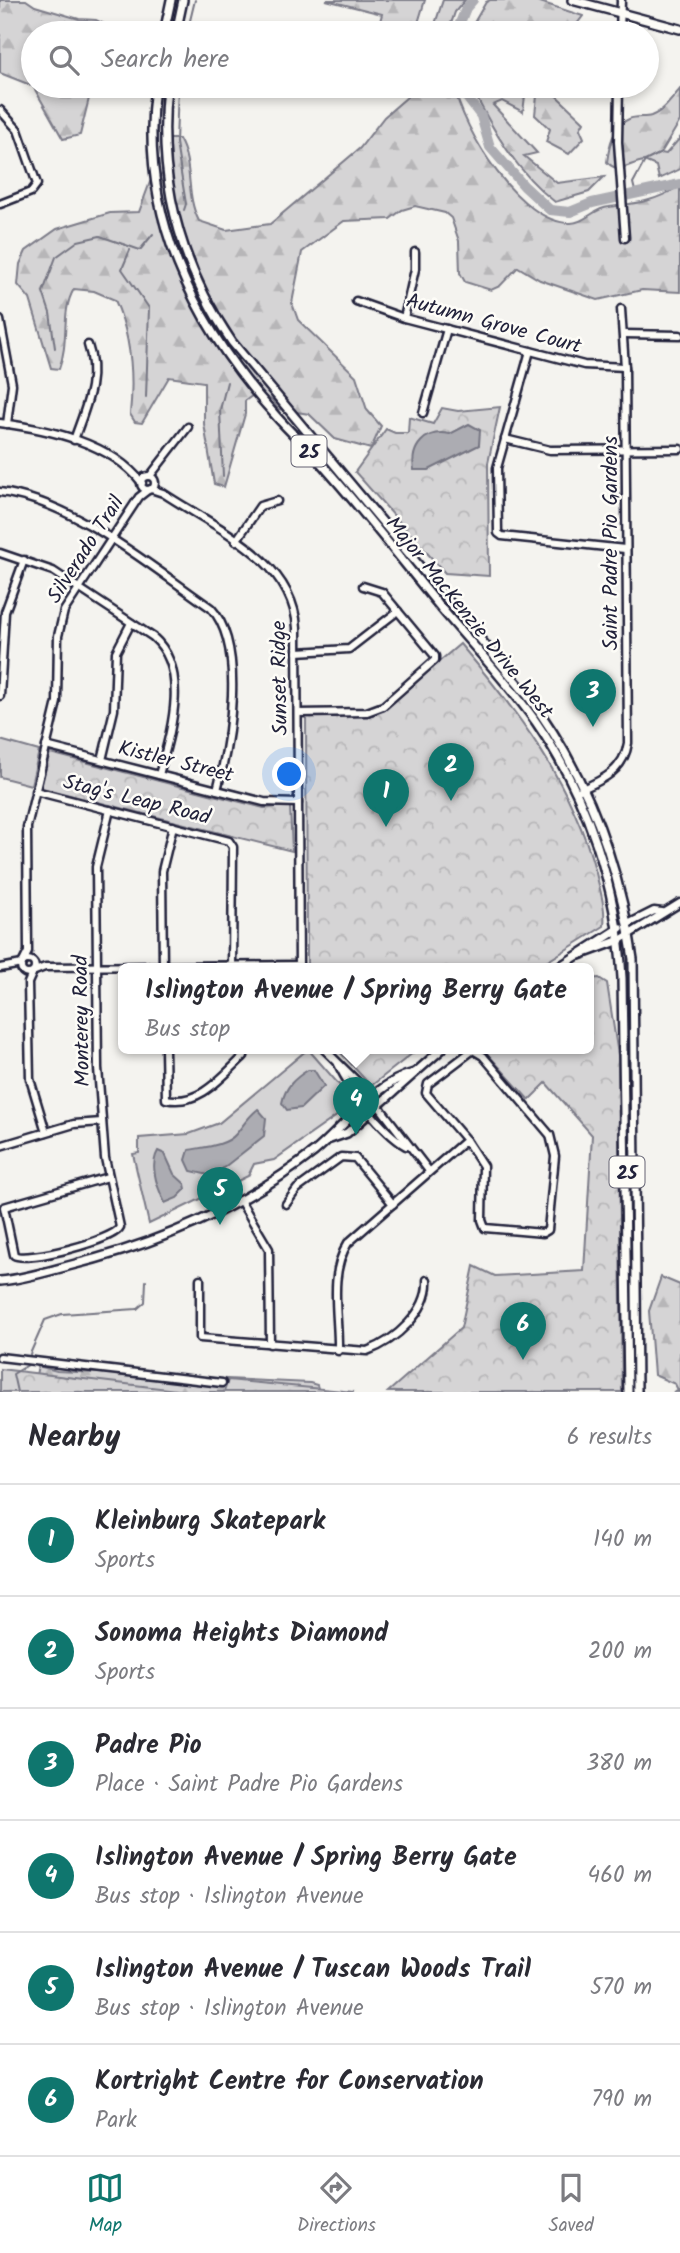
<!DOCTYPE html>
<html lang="en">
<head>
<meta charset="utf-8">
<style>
	body { margin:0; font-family:Kalam,sans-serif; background:#f7f7f7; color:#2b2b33 }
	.you { position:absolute; left:290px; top:775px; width:24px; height:24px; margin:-18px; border:5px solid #fff; border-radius:50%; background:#1a73e8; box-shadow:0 0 0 10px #1a73e833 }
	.badge { display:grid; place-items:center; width:46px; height:46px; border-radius:50%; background:#0f766e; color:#fff; font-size:23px; font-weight:700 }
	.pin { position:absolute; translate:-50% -58px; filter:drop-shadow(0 2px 4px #0008) }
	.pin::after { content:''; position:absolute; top:37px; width:24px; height:21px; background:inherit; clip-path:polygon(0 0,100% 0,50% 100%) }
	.popup { position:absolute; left:118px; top:963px; width:476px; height:91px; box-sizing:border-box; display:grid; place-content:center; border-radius:10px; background:#fff; filter:drop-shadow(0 2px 5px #0005); font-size:23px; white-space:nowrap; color:#7c7c81 }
	.popup b { font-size:26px; color:#2b2b33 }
	.popup::after { content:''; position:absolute; left:50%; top:100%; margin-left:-14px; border:14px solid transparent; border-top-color:#fff }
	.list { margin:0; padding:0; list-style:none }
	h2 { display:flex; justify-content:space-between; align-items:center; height:91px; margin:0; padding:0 28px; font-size:30px }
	h2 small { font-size:23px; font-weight:400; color:#7c7c81 }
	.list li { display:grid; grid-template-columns:46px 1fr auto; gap:21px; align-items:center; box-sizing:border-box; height:112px; padding:0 28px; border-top:2px solid #e1e1e2 }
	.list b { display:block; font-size:26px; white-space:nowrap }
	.list p { margin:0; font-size:23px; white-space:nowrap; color:#7c7c81 }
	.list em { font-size:23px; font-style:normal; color:#7c7c81 }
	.icon { flex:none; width:38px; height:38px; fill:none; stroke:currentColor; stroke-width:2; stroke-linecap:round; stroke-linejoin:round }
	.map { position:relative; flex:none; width:680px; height:1392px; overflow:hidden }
	.search { position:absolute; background:#fff; box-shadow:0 4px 10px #0003; left:21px; right:21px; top:21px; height:77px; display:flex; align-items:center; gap:18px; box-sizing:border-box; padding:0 24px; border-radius:38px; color:#7c7c81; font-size:26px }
	.sheet { height:763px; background:#fff }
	nav { display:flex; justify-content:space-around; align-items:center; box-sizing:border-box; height:98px; border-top:2px solid #e1e1e2; background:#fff; font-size:19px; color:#7c7c81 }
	nav a { display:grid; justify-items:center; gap:4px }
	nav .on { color:#0f766e }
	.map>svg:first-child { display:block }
	.grass { fill:#d5d4d5; stroke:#7c7b88; stroke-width:2 }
	.forest { fill:url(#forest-firs); stroke:#7c7b88; stroke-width:2 }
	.park { fill:url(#park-crowns); stroke:#7c7b88; stroke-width:2 }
	.water { fill:#acacb2; stroke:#757582; stroke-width:2 }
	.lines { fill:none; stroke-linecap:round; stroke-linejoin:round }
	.stream { stroke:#757582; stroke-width:2 }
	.river { stroke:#acacb2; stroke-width:10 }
	.minor-casing { stroke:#22223b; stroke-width:11 }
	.major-casing { stroke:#22223b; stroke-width:12 }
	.minor { stroke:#fdfcf7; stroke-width:6 }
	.major { stroke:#fdfcf7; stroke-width:7 }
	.labels { text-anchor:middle; stroke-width:5; stroke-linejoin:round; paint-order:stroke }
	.shield { fill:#fdfcf7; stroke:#646373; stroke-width:2 }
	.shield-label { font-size:19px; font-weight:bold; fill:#22223b }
	.street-label { font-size:21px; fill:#22223b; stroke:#fdfcf7 }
</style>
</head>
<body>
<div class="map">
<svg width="680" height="1392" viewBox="0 0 680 1392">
	<defs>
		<pattern id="forest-firs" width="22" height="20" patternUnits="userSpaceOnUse" patternTransform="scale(1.75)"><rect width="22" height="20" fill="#d5d4d5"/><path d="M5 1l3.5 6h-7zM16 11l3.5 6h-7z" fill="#b7b6b8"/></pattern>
		<pattern id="park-crowns" width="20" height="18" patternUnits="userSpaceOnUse" patternTransform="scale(1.75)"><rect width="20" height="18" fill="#d5d4d5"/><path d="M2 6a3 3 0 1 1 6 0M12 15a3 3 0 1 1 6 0" fill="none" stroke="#b7b6b8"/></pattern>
	</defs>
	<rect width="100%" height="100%" fill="#f4f3ef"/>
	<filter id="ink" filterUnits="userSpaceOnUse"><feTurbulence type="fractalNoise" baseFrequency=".0143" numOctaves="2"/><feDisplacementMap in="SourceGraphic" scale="14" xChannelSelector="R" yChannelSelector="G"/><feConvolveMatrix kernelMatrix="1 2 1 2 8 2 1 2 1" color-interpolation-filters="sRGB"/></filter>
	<g filter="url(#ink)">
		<!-- grass -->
		<g class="grass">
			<polygon points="0,740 39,751 31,785 0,777"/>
			<polygon points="308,1049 355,1103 274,1160 254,1164 248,1176 149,1224 133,1154 139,1153 139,1138 189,1134 219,1123"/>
		</g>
		<!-- forest -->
		<g class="forest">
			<polygon points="0,0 26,0 35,6 79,19 96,20 118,31 33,33 33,86 0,73"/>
			<polygon points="326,0 425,0 415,33 377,33 382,14"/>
			<polygon points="443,0 465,0 455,12 448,33 432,33"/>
			<polygon points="490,0 534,0 583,16 570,33 468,33 486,2"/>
			<polygon points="33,86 92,86 80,135 63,139"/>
			<path d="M413,86H454C463,130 520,224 571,223C585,223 594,208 609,207C640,203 653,202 680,186V292L642,290L598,300L540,280L518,267L500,286L491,290L465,282L460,273L459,241L451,218L445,213L415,206L402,210L390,219L344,221L302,252L292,303L298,320L356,376L367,410L381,426L371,449L335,439L309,414L278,409L272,400L256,393L245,401V414L224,487L214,484L204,424V382L169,377L142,423L135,422L130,414C134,375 131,336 115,300L94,291L74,289C60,313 70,340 59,369L51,368L30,299L18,285L20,264L26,251L57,229L110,213L139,212L150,182C170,177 168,156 168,139H179C194,165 185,195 199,221L226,230L270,224L360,148L384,117L407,97Z"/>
			<path d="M471,86H517L525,96L523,112L502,101L493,105L537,153L524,156L557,183L604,177L589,192L555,202C517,173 492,129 471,86Z"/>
			<polygon points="538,86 546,86 584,122 580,129 584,138 569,154 546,142 550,129 535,115"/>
			<path d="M680,89V121L661,153L666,154L680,138V169L659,179L656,166L644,161C629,163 619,175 607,162C609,147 613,125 629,119C636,116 644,118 651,116C664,111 672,99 680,89Z"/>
			<polygon points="661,1277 680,1285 680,1392 673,1392 678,1390 675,1384 654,1375 649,1311"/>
			<polygon points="38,1366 57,1371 310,1383 317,1385 319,1392 32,1392"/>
		</g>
		<!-- park -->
		<g class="park">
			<polygon points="500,407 488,463 489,576 445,573 355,472 386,429 395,433 408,433 409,417 433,424 442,408 458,411"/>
			<path d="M460,644C519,713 572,783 596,873C600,890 606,908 604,926L535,969H307L306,717L358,716L383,709Z"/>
			<polygon points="50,753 264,808 290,806 292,851 42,788 41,782"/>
			<polygon points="599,978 607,983 618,1055 622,1392 388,1392 461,1328 474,1266 495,1276 584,1271 592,1135 546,1083 529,1100 483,1049 589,1049 589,979"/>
			<polygon points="337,1049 418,1049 371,1086"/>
			<polygon points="0,1369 193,1392 0,1392"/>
			<polygon points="228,1380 354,1392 224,1392"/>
		</g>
		<!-- water -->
		<g class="water">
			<path d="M469,424L480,430L479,445L429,470H414C410,447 425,429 450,434Z"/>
			<path d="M308,1070H314L324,1086L301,1108L287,1110L282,1103C285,1087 295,1078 308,1070Z"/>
			<path d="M258,1109L266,1118L264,1136L213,1176L191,1171L186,1160L189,1150C204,1147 226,1146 236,1134C244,1124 248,1117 258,1109Z"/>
			<path d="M158,1151L165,1154L174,1174L185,1184L186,1189L177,1198L165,1203C158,1189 149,1166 158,1151Z"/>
		</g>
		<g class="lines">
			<!-- stream -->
			<g class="stream">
				<polyline points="187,33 195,0"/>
				<polyline points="178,86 176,143 186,204 184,210"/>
				<polyline points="636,195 633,183 645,161 661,153"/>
				<polyline points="130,250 122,269 149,308 146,397"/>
				<polyline points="55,348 50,313 43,292 56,257 78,241 100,236 140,250 153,234"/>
				<polyline points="223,476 220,410 227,382"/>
				<polyline points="30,1354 45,1320 62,1314 137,1309 145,1302 146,1281"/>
				<polyline points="17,1392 13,1374 28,1365"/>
			</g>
			<!-- river -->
			<g class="river">
				<polyline points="456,33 466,8 473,0"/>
				<polyline points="458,86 481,116 490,147 524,186 550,210 570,212 592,203 680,184"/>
			</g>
			<defs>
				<g id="minor">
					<polyline points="620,33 621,0"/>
					<polyline points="619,86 618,142 625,238"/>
					<polyline points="0,110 18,130 37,184 31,192 0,204"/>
					<polyline points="356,301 404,318 584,365 625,367"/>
					<polyline points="404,318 415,269 415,252"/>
					<polyline points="0,320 12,384 7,424"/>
					<polyline points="624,334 680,335"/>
					<polyline points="530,351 497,468 498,533 502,536 625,549"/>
					<polyline points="423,413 447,329"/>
					<path d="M0,423C47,429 111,442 142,483"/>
					<polyline points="505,439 550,450 680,449"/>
					<path d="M74,440C85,408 100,379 88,345"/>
					<polyline points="150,476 188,427"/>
					<circle cx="148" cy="483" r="7"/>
					<path d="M151,489L163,493C214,527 293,559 297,628L299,969"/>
					<path d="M0,492C74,501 150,566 211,608C246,646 230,742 217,790"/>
					<polyline points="236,541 260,506 277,501"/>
					<path d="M0,553L53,571L153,637C191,670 170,734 159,775"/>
					<polyline points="297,652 349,649 398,611"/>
					<polyline points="0,696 5,612 24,560"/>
					<polyline points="298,713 367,712 383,706 435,660 435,656 382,592 363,586"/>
					<polyline points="46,746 264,802 298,803"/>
					<polyline points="102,760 114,710 116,652 131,623"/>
					<path d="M580,790C603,780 624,770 628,743L625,367L621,309"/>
					<polyline points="35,791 229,841 233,847 232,969"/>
					<polyline points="628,924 654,911 662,912"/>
					<polyline points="620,940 680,903"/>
					<circle cx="28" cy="967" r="7"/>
					<polyline points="23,962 28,952 27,827 57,702 58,636 64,611 139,497 148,490"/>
					<polyline points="0,968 22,964"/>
					<polyline points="163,969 162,871 173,826"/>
					<polyline points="35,971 45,967 299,965"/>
					<polyline points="32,974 28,983 30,1079 46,1132"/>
					<path d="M165,1049L166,1099C199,1106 221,1078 244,1056L240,1049"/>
					<polyline points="324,1049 368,1092 429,1171"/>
					<polygon points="473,1050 483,1056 550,1135 555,1156 548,1230 543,1233 485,1228 482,1220 483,1166 466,1140 426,1093 428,1084"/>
					<path d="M338,1064C351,1091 381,1131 406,1146"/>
					<polyline points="0,1146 74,1124 102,1122"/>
					<path d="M108,1177L4,1207L14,1255C26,1263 115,1240 120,1227L105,1158L98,1068L96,867L110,810"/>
					<polyline points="241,1202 269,1249 270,1344"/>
					<polyline points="286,1204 297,1189 341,1157 355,1158 393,1204"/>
					<path d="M200,1279V1338L367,1351C395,1341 429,1311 427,1280"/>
					<path d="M338,1351C339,1315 328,1275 348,1243L466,1140"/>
					<polyline points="0,1357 222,1383"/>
				</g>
				<g id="major">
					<polyline points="572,0 680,29"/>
					<polyline points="164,33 171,0"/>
					<polyline points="176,33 183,0"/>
					<path d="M155,86C138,212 193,324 276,416C290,432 306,446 320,462C362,509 401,559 441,608C473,646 507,681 536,722C588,797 617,888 622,978L628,1392"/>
					<path d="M167,86C157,180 179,264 232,342L527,695C587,774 619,862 633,959L637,1392"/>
					<polyline points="579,955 620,940"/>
					<polyline points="556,969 620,928"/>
					<polyline points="330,1139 347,1133 442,1049"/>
					<path d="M0,1281C23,1279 46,1272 68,1266C157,1244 241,1209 314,1152C345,1127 374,1083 414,1073"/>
				</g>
			</defs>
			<!-- minor casing -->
			<use href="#minor" class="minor-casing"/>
			<!-- major casing -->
			<use href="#major" class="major-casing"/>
			<!-- minor -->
			<use href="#minor" class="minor"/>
			<!-- major -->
			<use href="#major" class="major"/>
		</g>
	</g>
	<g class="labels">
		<!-- shield labels -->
		<g class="shield">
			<rect x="291.5" y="435.5" width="35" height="31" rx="5"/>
			<rect x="609.5" y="1156.5" width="35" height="31" rx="5"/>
		</g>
		<g class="shield-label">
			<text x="309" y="458">25</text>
			<text x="627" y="1179">25</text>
		</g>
		<!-- street labels -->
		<g class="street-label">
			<text transform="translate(494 323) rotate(15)" y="7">Autumn Grove Court</text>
			<text transform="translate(610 543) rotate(-90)" y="7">Saint Padre Pio Gardens</text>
			<text transform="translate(85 549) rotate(-57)" y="7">Silverado Trail</text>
			<text transform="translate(470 617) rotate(51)" y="7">Major MacKenzie Drive West</text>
			<text transform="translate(279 678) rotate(-91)" y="7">Sunset Ridge</text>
			<text transform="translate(176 761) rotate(14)" y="7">Kistler Street</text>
			<text transform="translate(137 799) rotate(14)" y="7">Stag's Leap Road</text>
			<text transform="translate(81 1021) rotate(-91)" y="7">Monterey Road</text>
		</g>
	</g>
</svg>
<div class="you"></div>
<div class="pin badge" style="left:386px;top:827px">1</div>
<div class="pin badge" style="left:451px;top:801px">2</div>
<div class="pin badge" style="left:593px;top:727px">3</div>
<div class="pin badge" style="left:356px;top:1135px">4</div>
<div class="popup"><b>Islington Avenue / Spring Berry Gate</b>Bus stop</div>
<div class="pin badge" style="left:220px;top:1225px">5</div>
<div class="pin badge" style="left:523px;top:1360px">6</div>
<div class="search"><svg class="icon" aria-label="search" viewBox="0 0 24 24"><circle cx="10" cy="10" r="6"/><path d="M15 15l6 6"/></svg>Search here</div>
</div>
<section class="sheet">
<h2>Nearby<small>6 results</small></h2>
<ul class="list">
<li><span class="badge">1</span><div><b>Kleinburg Skatepark</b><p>Sports</p></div><em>140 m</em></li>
<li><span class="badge">2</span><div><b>Sonoma Heights Diamond</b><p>Sports</p></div><em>200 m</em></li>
<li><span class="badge">3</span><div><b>Padre Pio</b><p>Place · Saint Padre Pio Gardens</p></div><em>380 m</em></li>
<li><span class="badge">4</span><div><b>Islington Avenue / Spring Berry Gate</b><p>Bus stop · Islington Avenue</p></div><em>460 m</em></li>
<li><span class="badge">5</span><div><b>Islington Avenue / Tuscan Woods Trail</b><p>Bus stop · Islington Avenue</p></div><em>570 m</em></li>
<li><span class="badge">6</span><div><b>Kortright Centre for Conservation</b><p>Park</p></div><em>790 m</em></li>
</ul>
</section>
<nav>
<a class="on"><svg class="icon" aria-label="map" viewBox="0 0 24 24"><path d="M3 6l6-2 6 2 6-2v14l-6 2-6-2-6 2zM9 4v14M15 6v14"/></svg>Map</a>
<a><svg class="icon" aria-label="directions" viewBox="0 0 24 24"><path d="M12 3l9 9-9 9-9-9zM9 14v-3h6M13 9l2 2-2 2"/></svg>Directions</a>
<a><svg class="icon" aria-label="saved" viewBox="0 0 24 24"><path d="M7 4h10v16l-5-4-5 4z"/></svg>Saved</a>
</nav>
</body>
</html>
